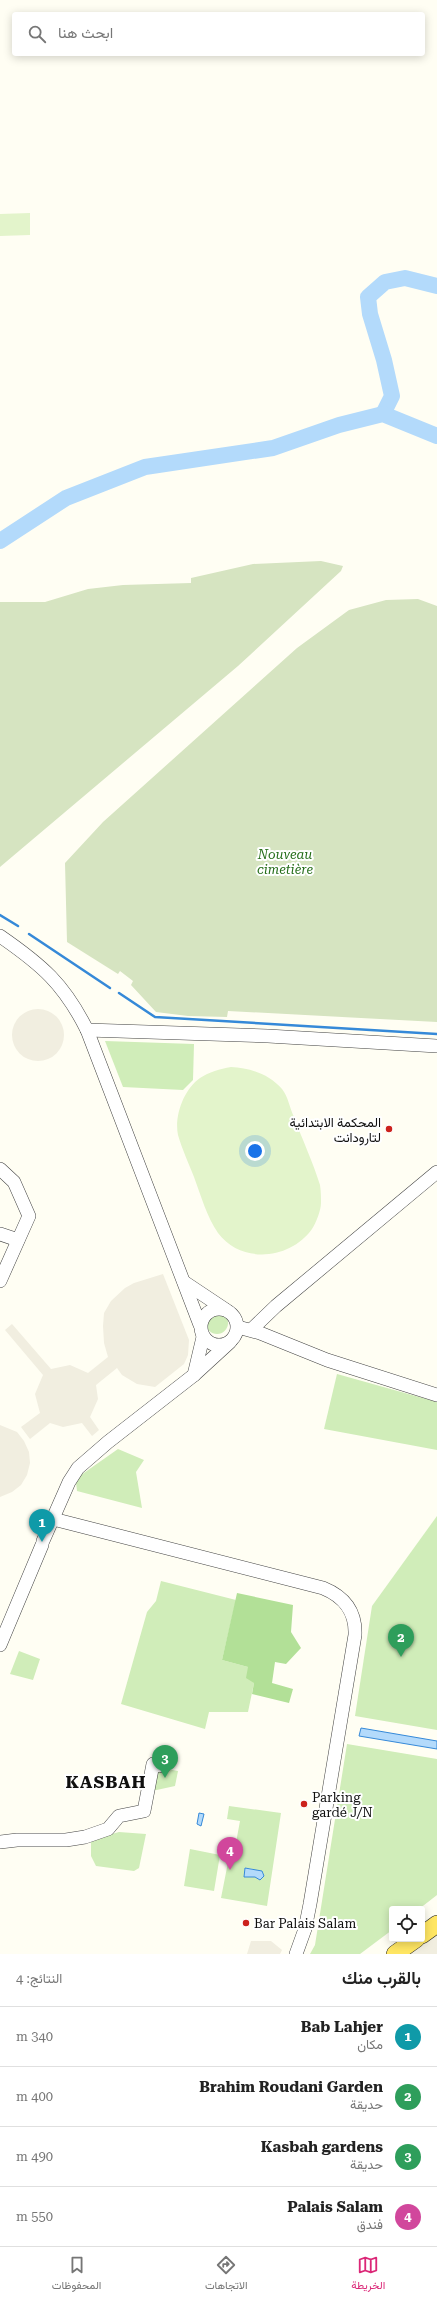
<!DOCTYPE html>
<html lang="ar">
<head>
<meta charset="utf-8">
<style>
	body { margin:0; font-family:"Roboto Serif",Vazirmatn,serif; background:#f6f6f6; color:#222; direction:rtl }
	.controls { position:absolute; right:12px; bottom:12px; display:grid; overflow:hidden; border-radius:4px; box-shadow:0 2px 10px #0003 }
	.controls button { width:36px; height:36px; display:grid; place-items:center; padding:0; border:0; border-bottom:1px solid #e0e0e0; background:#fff; color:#222; font:20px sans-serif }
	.you { position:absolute; left:255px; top:1151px; width:14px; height:14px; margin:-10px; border:3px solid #fff; border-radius:50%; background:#1a73e8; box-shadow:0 0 0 6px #1a73e833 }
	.badge { display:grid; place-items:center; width:26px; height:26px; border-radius:50%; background:#db2777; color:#fff; font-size:13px; font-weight:700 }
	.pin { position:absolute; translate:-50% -33px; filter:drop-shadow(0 1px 2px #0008) }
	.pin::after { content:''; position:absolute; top:21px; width:14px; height:12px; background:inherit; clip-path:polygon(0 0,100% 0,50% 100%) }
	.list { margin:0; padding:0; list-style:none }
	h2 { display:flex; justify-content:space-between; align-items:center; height:52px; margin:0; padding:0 16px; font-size:17px }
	h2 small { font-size:13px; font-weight:400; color:#767676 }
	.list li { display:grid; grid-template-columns:26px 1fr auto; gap:12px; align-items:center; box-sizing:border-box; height:60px; padding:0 16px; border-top:1px solid #e0e0e0 }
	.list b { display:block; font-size:15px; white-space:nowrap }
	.list p { margin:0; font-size:13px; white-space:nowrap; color:#767676 }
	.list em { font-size:13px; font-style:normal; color:#767676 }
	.icon { flex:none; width:22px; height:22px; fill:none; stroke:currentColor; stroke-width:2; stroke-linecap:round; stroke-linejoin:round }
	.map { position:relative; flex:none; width:437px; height:1954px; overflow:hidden; direction:ltr }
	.search { position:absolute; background:#fff; box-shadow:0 2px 10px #0003; left:12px; right:12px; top:12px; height:44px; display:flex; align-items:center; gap:10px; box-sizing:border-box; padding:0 14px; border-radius:4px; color:#767676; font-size:15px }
	.sheet { height:292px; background:#fff }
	nav { display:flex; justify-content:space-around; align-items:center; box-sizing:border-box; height:56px; border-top:1px solid #e0e0e0; background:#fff; font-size:11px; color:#767676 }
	nav a { display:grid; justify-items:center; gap:2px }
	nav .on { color:#db2777 }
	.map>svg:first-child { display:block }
	.green { fill:#d0edb9; fill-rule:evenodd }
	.forest { fill:#b2e097 }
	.cemetery { fill:#d6e4c1 }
	.pitch { fill:#e3f4cb }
	.plaza { fill:#f1eee0 }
	.water { fill:#b3dafb; stroke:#3589d8 }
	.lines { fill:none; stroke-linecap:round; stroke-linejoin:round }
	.stream { stroke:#3589d8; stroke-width:2.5 }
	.river { stroke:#b3dafb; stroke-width:16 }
	.minor-casing { stroke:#434343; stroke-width:14 }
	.major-casing { stroke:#212121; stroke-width:18 }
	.minor { stroke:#fff; stroke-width:13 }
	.major { stroke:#ffe663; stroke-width:17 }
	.poi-dot { fill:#cc221c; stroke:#fff; stroke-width:1.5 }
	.labels { text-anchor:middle; stroke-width:4; stroke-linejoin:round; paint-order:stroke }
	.park-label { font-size:13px; font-style:italic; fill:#256e1a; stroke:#fff }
	.poi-label { font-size:13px; fill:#101010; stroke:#fff; text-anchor:start }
	.district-label { font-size:17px; font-weight:bold; letter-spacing:1px; fill:#101010; stroke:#fff }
</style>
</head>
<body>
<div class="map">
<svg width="437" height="1954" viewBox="0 0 437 1954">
	<rect width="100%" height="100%" fill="#fffef3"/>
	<!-- green -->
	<g class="green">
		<polygon points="105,1041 194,1044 193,1080 183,1090 123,1087"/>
		<circle cx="217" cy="1323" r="11"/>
		<polygon points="337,1374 437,1402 437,1450 324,1429"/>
		<polygon points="118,1449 144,1460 136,1472 142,1508 77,1491 76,1482 81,1475"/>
		<polygon points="437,1516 437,1730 355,1716 372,1606"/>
		<polygon points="161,1581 236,1600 222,1660 248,1667 254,1683 248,1712 209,1712 205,1729 121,1704 147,1612 156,1601"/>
		<polygon points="19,1651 40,1659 33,1680 10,1674"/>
		<polygon points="347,1744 437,1759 437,1895 419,1909 392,1909 392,1930 360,1954 310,1954 315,1945"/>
		<polygon points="156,1767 178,1771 175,1786 152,1791"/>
		<path d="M229,1806L281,1813L267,1906L221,1898L231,1847L235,1848L240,1821L227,1819ZM245,1868L253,1869L256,1872L262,1871L264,1876L261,1879L256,1877H244Z"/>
		<polygon points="119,1832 146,1834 139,1868 134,1871 96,1866 91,1856 91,1840"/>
		<polygon points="190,1849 220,1855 214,1891 184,1886"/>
	</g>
	<!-- forest -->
	<polygon class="forest" points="237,1593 293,1605 291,1632 301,1648 286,1664 275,1662 272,1683 293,1689 289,1703 252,1694 254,1683 246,1678 248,1667 222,1660"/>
	<!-- cemetery -->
	<g class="cemetery">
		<polygon points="321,561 343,566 341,571 238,666 0,867 0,602 45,602 88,589 123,585 191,583 191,578 253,564"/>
		<polygon points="418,599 437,606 437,1022 228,1011 227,1017 188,1016 156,1012 131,985 133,981 120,971 118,974 67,942 65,863 103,822 297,648 349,610 386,600"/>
	</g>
	<!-- pitch -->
	<g class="pitch">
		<polygon points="30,213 30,235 0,236 0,214"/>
		<path d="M231,1067C250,1068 269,1074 282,1089C288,1096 290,1109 294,1117C302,1139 313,1162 320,1185C321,1191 321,1198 321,1203C321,1210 316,1223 312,1229C291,1259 242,1265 218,1233C207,1217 201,1196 194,1177C189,1164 182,1149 178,1135C174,1116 184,1089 200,1078C209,1072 220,1069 231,1067Z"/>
	</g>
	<!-- plaza -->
	<g class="plaza">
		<circle cx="38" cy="1035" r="26"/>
		<polygon points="163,1274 189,1340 188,1355 184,1364 155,1387 137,1384 122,1375 117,1368 96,1385 98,1399 90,1417 99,1430 92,1436 82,1423 63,1427 50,1423 30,1439 21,1427 40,1413 35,1394 43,1375 5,1330 12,1324 51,1369 70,1365 88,1373 108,1357 104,1343 103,1326 104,1313 111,1301 125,1288 134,1283"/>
		<polygon points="0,1425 17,1432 24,1441 29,1452 30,1463 27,1475 21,1485 12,1492 0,1497"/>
		<polygon points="437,1931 437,1954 408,1954"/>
		<polygon points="251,1941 271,1941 282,1950 280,1954 247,1954"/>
	</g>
	<!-- water -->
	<g class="water">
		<polygon points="361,1728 437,1741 437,1749 359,1736"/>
		<polygon points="199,1813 204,1814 201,1826 197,1824"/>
		<polygon points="245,1868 262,1871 264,1876 260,1880 255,1877 244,1877"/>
	</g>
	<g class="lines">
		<!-- stream -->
		<g class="stream">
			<polyline points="0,915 18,926"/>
			<polyline points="29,934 110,988"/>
			<polyline points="119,993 155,1017 437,1034"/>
		</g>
		<!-- river -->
		<g class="river">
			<polyline points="383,414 392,396 384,360 370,314 368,297 385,282 405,278 437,286"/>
			<polyline points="0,541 66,498 145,467 273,448 339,425 383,414 437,436"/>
		</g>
		<defs>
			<g id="minor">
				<path d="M0,936C42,965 64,984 87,1030L200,1325"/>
				<polyline points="87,1030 268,1036 437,1046"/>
				<polyline points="0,1169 14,1182 29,1216 0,1281"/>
				<polyline points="0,1234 18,1240"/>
				<polyline points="184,1282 226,1310"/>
				<circle cx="219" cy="1327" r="18"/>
				<polyline points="238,1327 260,1333 327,1360 437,1395"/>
				<polyline points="251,1330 276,1306 437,1172"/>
				<polyline points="194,1375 203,1337"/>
				<path d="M53,1519L323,1588C345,1597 356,1612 355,1635L310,1904L305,1929L296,1954"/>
				<polyline points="43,1541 69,1482 78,1468 108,1442 194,1375 230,1342"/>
				<polyline points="0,1645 42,1545"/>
				<polyline points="0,1842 17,1840 66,1840 85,1837 108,1829 119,1816 144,1811 153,1764 164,1766"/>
			</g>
			<g id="major">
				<polyline points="422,1935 437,1924"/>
				<polyline points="395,1954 416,1939"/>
			</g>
		</defs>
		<!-- minor casing -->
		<use href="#minor" class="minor-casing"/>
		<!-- major casing -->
		<use href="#major" class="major-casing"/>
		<!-- minor -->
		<use href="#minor" class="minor"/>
		<!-- major -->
		<use href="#major" class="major"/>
	</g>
	<!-- markers -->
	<g class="poi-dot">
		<circle cx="389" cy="1129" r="4"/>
		<circle cx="304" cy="1804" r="4"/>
		<circle cx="246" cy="1923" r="4"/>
	</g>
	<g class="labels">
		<!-- park labels -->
		<g class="park-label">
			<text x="285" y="859">Nouveau<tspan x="285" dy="15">cimetière</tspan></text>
		</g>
		<!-- poi labels -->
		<g class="poi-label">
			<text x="381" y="1127" text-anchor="end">المحكمة الابتدائية<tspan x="381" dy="15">لتارودانت</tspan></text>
			<text x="312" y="1802">Parking<tspan x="312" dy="15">gardé J/N</tspan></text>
			<text x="254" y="1928">Bar Palais Salam</text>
		</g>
		<!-- district labels -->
		<g class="district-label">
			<text x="106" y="1788">KASBAH</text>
		</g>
	</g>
</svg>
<div class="controls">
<button><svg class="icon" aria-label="locate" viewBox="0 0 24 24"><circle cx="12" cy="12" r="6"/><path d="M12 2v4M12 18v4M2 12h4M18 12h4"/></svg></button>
</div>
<div class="you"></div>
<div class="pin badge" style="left:42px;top:1542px;background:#0f9aa8">1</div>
<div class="pin badge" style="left:401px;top:1657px;background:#2e9e5b">2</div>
<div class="pin badge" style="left:165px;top:1778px;background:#2e9e5b">3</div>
<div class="pin badge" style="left:230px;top:1870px;background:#d1479c">4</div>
<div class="search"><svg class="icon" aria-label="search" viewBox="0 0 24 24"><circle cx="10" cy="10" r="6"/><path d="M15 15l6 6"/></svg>ابحث هنا</div>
</div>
<section class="sheet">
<h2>بالقرب منك<small>النتائج: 4</small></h2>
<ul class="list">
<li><span class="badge" style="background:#0f9aa8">1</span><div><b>Bab Lahjer</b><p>مكان</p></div><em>340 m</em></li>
<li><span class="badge" style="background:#2e9e5b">2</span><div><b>Brahim Roudani Garden</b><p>حديقة</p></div><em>400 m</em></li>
<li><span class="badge" style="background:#2e9e5b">3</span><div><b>Kasbah gardens</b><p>حديقة</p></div><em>490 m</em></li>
<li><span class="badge" style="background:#d1479c">4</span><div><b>Palais Salam</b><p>فندق</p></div><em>550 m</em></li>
</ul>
</section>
<nav>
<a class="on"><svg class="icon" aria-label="map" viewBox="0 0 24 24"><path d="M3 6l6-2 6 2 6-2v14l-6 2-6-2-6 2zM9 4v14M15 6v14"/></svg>الخريطة</a>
<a><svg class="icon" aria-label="directions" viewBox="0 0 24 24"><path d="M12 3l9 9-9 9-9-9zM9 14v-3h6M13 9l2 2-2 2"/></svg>الاتجاهات</a>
<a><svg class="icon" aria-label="saved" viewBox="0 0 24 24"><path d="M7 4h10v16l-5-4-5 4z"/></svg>المحفوظات</a>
</nav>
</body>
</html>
